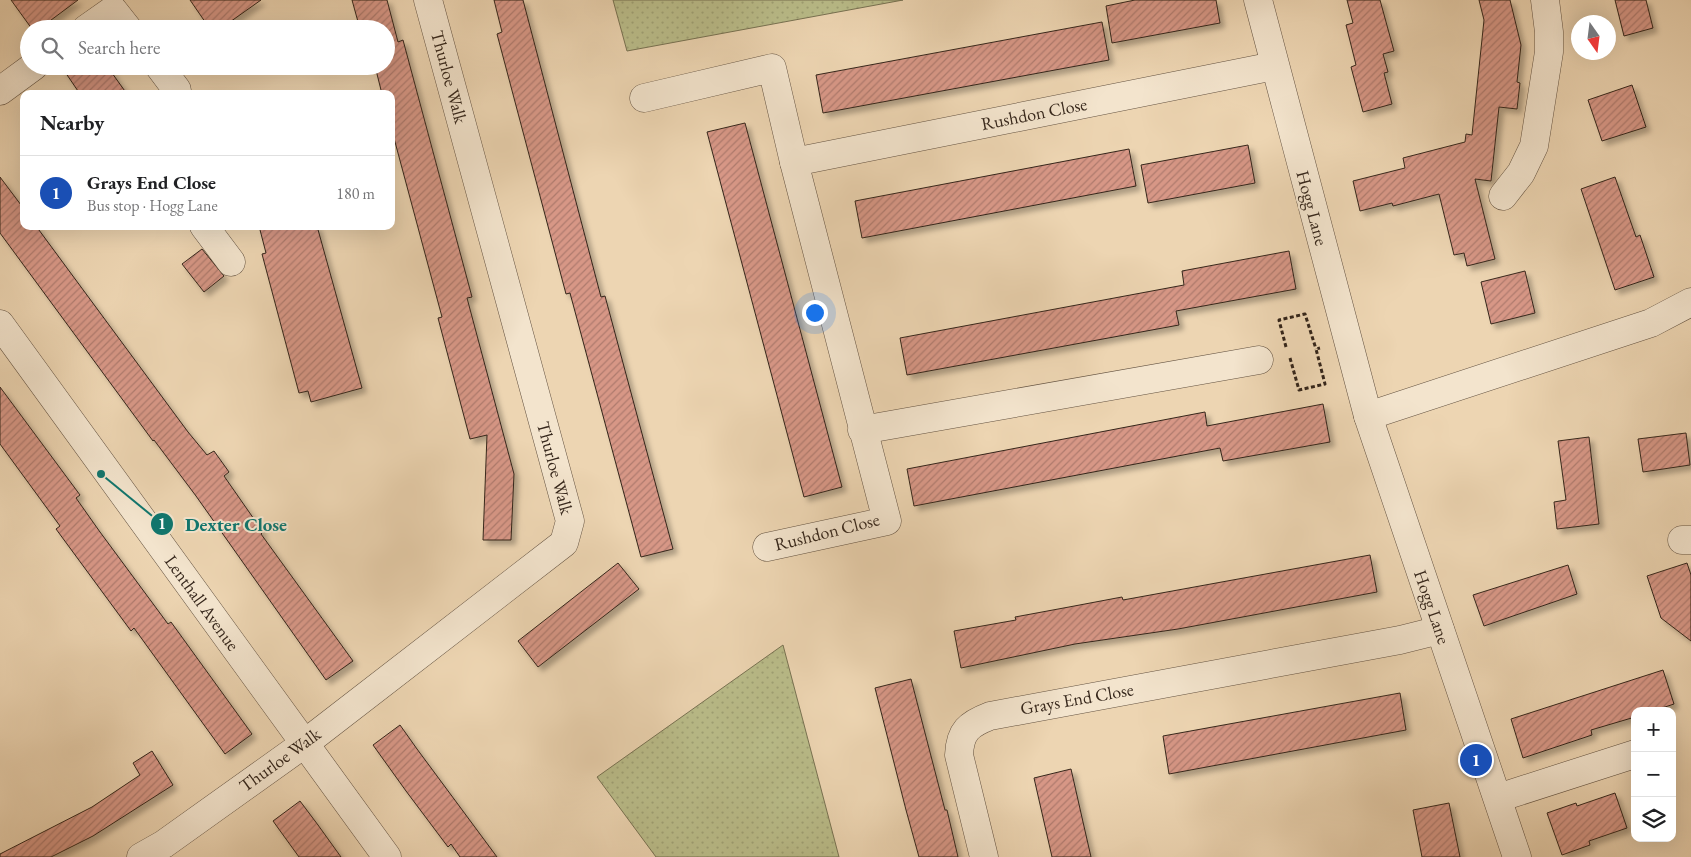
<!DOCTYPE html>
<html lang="en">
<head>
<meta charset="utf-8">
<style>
	body { margin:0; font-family:"EB Garamond",serif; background:#f2f2f2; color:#202124 }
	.controls { position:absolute; right:15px; bottom:15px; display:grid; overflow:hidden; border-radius:10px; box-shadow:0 5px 20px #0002 }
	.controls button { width:45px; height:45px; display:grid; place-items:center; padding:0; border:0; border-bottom:1px solid #e0e0e0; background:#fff; color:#202124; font:25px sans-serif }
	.compass { position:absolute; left:1571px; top:15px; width:45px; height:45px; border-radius:50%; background:#fff; box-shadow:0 5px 20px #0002; rotate:166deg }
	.you { position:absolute; left:814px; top:312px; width:18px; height:18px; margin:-12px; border:4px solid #fff; border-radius:50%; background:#1a73e8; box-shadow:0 0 0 8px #1a73e833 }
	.badge { display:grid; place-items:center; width:32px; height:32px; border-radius:50%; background:#8f2418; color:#fff; font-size:16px; font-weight:700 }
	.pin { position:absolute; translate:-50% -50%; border:2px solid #fff; box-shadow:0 1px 5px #0006 }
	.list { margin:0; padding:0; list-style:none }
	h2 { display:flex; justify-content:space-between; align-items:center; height:65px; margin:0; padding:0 20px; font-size:21px }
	h2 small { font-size:16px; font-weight:400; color:#757577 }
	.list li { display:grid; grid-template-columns:32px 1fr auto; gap:15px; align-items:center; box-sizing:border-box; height:75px; padding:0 20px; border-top:1px solid #e0e0e0 }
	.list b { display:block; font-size:19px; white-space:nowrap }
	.list p { margin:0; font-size:16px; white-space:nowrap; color:#757577 }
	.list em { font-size:16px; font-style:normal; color:#757577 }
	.icon { flex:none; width:28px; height:28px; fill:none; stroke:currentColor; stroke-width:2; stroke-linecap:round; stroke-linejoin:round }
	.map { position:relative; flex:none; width:1691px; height:857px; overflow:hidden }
	.search { position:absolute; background:#fff; box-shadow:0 5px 20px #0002; left:20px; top:20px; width:375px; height:55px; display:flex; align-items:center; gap:12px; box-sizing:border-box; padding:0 18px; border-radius:28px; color:#757577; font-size:19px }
	.panel { position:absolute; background:#fff; box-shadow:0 5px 20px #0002; left:20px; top:90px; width:375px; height:140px; border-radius:10px }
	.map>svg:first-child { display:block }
	.garden { fill:url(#garden-dots); stroke:#787252 }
	.building { fill:url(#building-hatch); stroke:#35261b; filter:url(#shadow) }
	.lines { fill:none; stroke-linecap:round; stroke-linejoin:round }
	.minor-casing { stroke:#635241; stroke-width:29 }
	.path { stroke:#35261b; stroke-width:3; stroke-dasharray:4 2.5; stroke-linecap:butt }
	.minor { stroke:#f3e4cd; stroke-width:28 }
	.labels { text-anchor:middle; stroke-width:4; stroke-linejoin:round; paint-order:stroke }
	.street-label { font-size:18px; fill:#35261b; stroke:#f3e4cd }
	.leader { fill:none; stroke:#0f766e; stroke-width:2 }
	.callout-dot { fill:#0f766e; stroke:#f3e4cd; stroke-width:2 }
	.mark-label { font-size:15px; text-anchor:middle; font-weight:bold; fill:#fff }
	.callout-label { font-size:19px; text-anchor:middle; font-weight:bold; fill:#0f766e; stroke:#f3e4cd; stroke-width:4; stroke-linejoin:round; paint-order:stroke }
</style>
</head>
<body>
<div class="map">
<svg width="1691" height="857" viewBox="0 0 1691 857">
	<defs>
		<pattern id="garden-dots" width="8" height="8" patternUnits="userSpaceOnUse" patternTransform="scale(1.25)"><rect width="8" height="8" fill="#babd8a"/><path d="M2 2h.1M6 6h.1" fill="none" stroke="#a0a276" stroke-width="1.8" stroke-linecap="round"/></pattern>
		<pattern id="building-hatch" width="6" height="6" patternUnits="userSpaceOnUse" patternTransform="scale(1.25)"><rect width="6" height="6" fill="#d79786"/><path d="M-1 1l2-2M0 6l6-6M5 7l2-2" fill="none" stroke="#af7b6d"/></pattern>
		<filter id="shadow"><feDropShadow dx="4.5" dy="4.5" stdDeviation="2.5" flood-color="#0004"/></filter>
	</defs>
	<rect width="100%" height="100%" fill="#edd5b2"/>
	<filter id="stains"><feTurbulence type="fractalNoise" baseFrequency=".004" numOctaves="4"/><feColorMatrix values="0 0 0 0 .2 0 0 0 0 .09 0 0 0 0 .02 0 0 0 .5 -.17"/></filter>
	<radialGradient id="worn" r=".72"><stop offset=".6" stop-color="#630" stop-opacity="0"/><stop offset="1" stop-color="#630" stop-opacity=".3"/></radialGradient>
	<!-- garden -->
	<g class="garden">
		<polygon points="613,0 903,0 627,51"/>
		<polygon points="783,645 839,857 656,857 597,777"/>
	</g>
	<!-- building -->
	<g class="building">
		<polygon points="11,0 78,0 39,29 32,29"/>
		<polygon points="190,0 261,0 220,29 210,29"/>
		<polygon points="352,0 387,0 398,42 403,40 472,297 467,298 514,474 511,540 483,540 487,435 470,439 438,318 442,317 391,127 391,94 382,94 375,66 386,66 386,29 360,29"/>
		<polygon points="494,0 523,0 601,297 605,296 673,549 641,557 570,293 566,294 497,34 502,32"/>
		<polygon points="1135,0 1216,0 1220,23 1112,43 1106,6"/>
		<polygon points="1347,0 1380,0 1394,51 1383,54 1388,72 1384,73 1392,104 1363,112 1351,67 1356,65 1346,25 1353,23"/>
		<polygon points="1479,0 1510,0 1521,45 1517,82 1520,83 1517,109 1499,107 1491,181 1475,179 1495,259 1467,266 1464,253 1454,255 1439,194 1393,206 1392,203 1360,211 1353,181 1405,168 1403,158 1465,142 1466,134 1472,135 1484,20"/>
		<polygon points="1615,0 1646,0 1653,28 1624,36"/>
		<polygon points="1102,22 1109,60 823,113 816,75"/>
		<polygon points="61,66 107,66 127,94 80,94"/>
		<polygon points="1632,85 1646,127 1602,141 1588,100"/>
		<polygon points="745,123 842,487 804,497 707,132"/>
		<polygon points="1248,145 1255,183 1148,203 1141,165"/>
		<polygon points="1129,149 1136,186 862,238 855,201"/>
		<polygon points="0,177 24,209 24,226 36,226 188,432 207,455 214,451 229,472 224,476 263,532 261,534 353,661 326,680 196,496 154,440 153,441 0,233"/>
		<polygon points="1615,177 1636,237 1640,235 1654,277 1615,290 1581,189"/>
		<polygon points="259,226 317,226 362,388 311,402 308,391 299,393 262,254 266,253"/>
		<polygon points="202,249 224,276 204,292 182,264"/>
		<polygon points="1289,251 1296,289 1176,311 1179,325 907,375 900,338 1184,285 1182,271"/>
		<polygon points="1525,271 1535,313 1491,324 1481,282"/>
		<polygon points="0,387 80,495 76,498 100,532 168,624 171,622 252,734 225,754 134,628 131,631 56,529 60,526 0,444"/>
		<polygon points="1323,404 1330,442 1223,461 1220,448 914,506 907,469 1205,412 1207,426"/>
		<polygon points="1686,433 1690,465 1643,472 1638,439"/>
		<polygon points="1589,437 1599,524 1557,529 1554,502 1566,500 1558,441"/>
		<polygon points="1370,555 1377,592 1178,629 1075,644 961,668 954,631 1016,620 1015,617 1069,607 1122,597 1123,600"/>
		<polygon points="618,563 639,589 538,667 518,641"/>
		<polygon points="1687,563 1691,575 1691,641 1661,618 1647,576"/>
		<polygon points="1568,565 1577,594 1484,626 1473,595"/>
		<polygon points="1663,670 1674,704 1653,711 1635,711 1635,717 1591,730 1592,735 1523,758 1511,719"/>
		<polygon points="911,679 945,810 947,810 958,857 919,857 906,810 875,688"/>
		<polygon points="1400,693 1406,730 1169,774 1163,736"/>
		<polygon points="400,725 417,749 497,857 460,857 451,844 448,847 406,791 373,745"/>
		<polygon points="152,751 173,785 93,836 51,857 0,857 0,854 92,807 140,775 133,763"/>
		<polygon points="1071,769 1083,822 1091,857 1052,857 1034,778"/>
		<polygon points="1615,793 1627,828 1589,841 1590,845 1562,855 1547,813 1576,803 1577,806"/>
		<polygon points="300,801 318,825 341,857 299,857 273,821"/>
		<polygon points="1449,803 1460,857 1422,857 1413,810"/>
	</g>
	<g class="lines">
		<defs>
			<g id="minor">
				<polyline points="1258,0 1368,416 1517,857"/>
				<polyline points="86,29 113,10 128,29"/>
				<polyline points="159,66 177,90 177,94"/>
				<polyline points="0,91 34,66"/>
				<polyline points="644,98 772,68 794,162 887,521 767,547"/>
				<polyline points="794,162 1274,66"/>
				<polyline points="1503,196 1521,173 1534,146 1549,52 1549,32 1545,0"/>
				<polyline points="204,226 231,262"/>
				<polyline points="0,324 387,857"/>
				<polyline points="1368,416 1651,323 1691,302"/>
				<polyline points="862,430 1259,360"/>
				<polyline points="1682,540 1691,540"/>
				<polyline points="1498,798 1635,754"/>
				<polyline points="141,857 164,844 304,744 564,543 570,521 428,0"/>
				<path d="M984,857L959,755C960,731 969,724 990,716L1400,640L1440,630"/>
			</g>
		</defs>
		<!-- minor casing -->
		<use href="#minor" class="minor-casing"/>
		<!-- path -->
		<g class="path">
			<polyline points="1286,347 1279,320 1305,314 1316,349"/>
			<polyline points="1290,358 1299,390 1325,384 1316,349 1320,348"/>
		</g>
		<!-- minor -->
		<use href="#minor" class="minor"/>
	</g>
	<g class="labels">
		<!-- street labels -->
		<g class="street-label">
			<text transform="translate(449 77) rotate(75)" y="6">Thurloe Walk</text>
			<text transform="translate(1034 114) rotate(-11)" y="6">Rushdon Close</text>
			<text transform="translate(1312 208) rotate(75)" y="6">Hogg Lane</text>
			<text transform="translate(555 468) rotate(75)" y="6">Thurloe Walk</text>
			<text transform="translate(827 532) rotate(-14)" y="6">Rushdon Close</text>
			<text transform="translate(202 603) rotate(54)" y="6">Lenthall Avenue</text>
			<text transform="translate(1432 607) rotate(71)" y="6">Hogg Lane</text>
			<text transform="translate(1077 699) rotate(-10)" y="6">Grays End Close</text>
			<text transform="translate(280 760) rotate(-36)" y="6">Thurloe Walk</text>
		</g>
	</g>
	<!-- callouts -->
	<path class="leader" d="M101 474L162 524"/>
	<g class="callout-dot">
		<circle cx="101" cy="474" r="5"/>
		<circle cx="162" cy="524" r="12"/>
	</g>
	<g class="mark-label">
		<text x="162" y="529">1</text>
	</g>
	<g class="callout-label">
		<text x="236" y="531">Dexter Close</text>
	</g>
	<rect width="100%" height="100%" filter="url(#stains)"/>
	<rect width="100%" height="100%" fill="url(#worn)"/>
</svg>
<div class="controls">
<button>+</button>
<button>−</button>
<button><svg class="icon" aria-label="layers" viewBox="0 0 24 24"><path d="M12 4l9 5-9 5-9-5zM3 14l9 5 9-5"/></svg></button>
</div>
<svg class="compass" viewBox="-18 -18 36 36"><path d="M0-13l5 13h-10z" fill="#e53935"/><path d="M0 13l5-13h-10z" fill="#757577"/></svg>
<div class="you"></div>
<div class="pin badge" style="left:1476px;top:760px;background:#1a4fb4">1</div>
<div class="search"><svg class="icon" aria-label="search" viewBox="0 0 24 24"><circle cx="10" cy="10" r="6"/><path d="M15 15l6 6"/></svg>Search here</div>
<section class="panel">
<h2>Nearby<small></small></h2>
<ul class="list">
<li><span class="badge" style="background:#1a4fb4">1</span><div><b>Grays End Close</b><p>Bus stop · Hogg Lane</p></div><em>180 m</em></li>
</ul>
</section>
</div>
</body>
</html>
